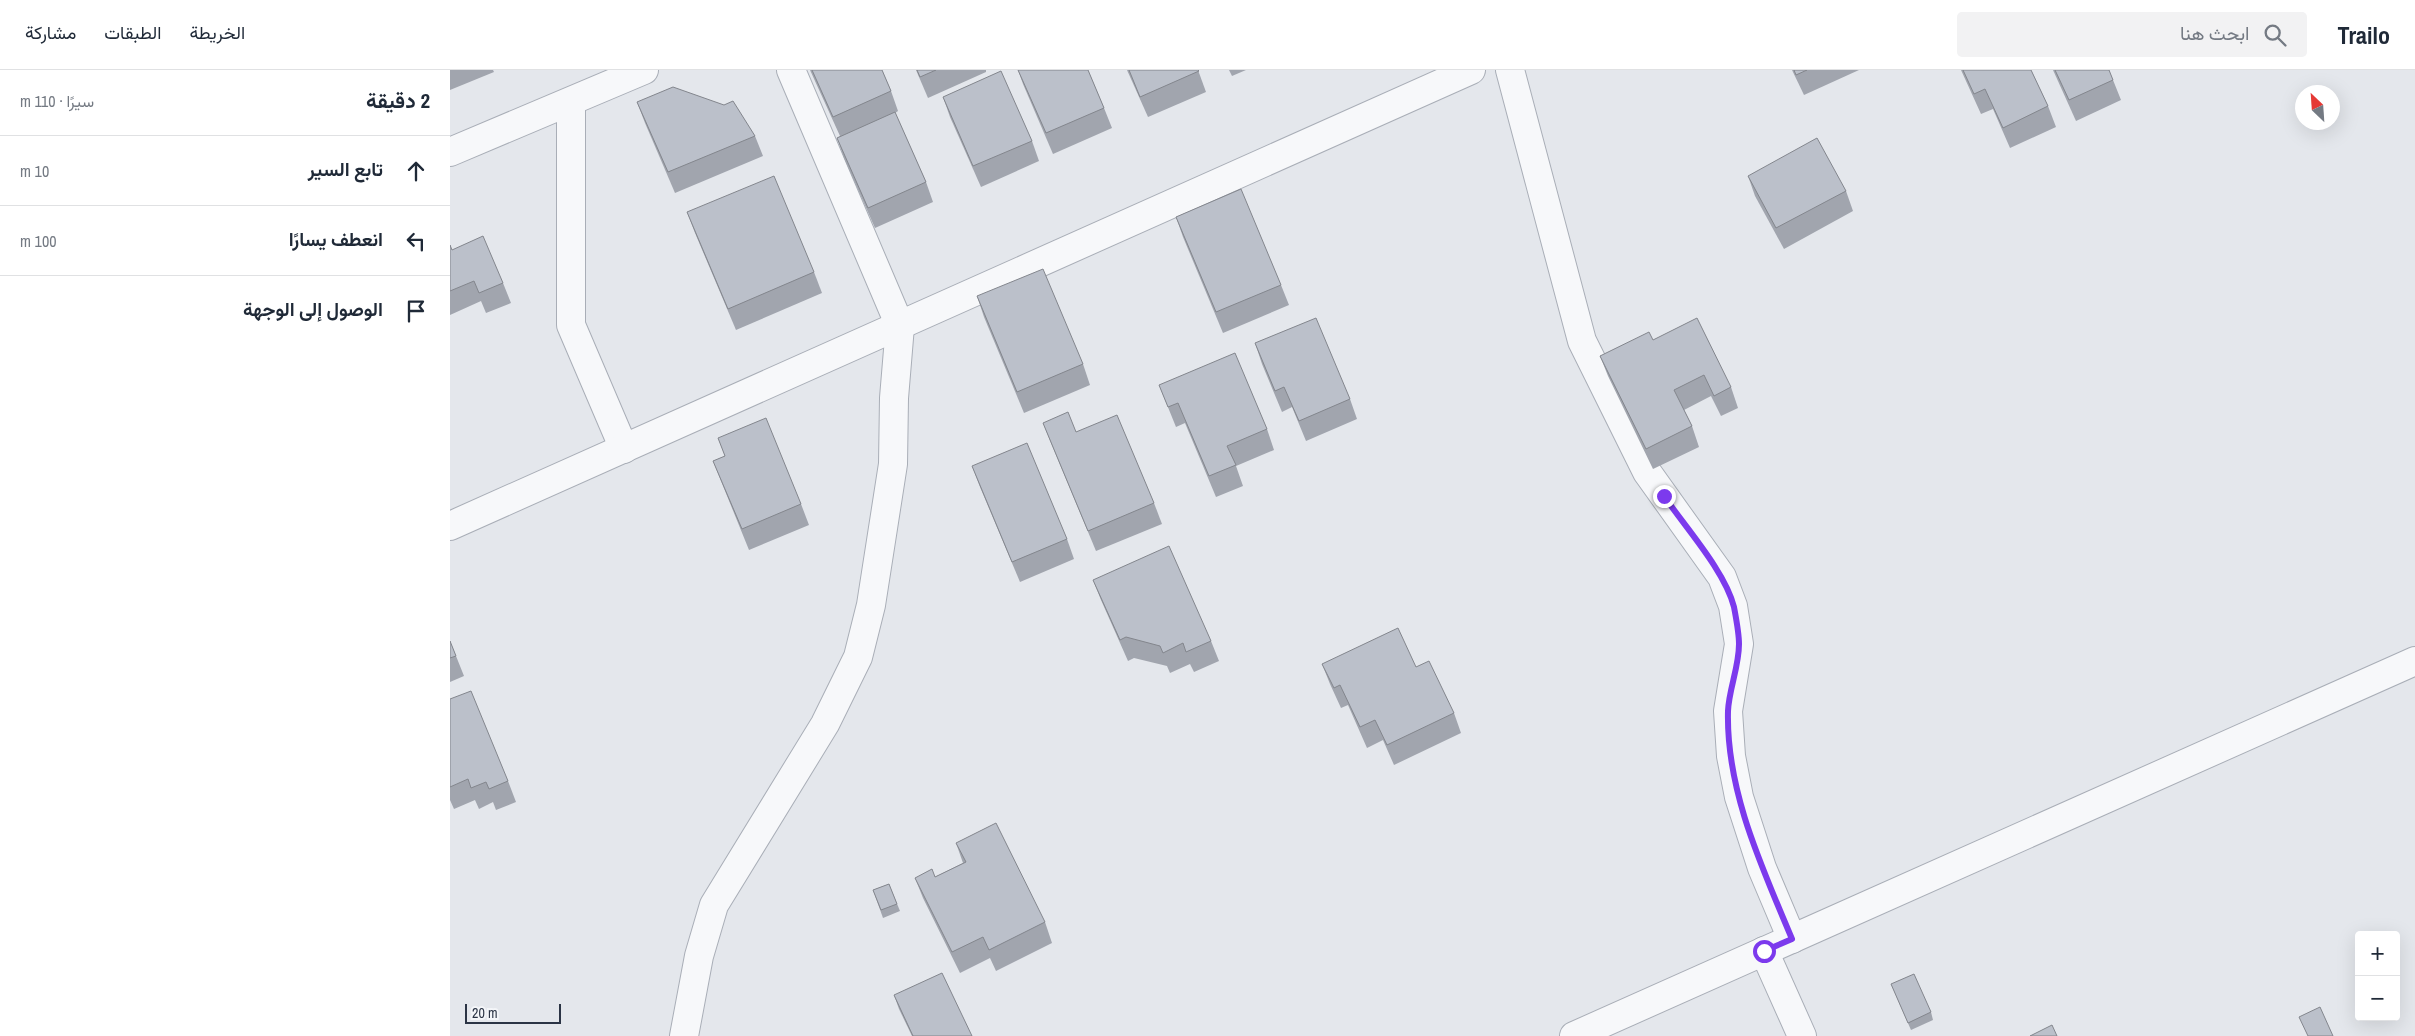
<!DOCTYPE html>
<html lang="ar">
<head>
<meta charset="utf-8">
<style>
	body { margin:0; font-family:"Archivo Narrow",Vazirmatn,sans-serif; background:#f2f2f3; color:#1f2937; direction:rtl }
	.controls { position:absolute; right:15px; bottom:15px; display:grid; overflow:hidden; border-radius:5px; box-shadow:0 5px 20px #0002 }
	.controls button { width:45px; height:45px; display:grid; place-items:center; padding:0; border:0; border-bottom:1px solid #e0e1e3; background:#fff; color:#1f2937; font:25px sans-serif }
	.compass { position:absolute; left:1845px; top:15px; width:45px; height:45px; border-radius:50%; background:#fff; box-shadow:0 5px 20px #0002; rotate:335deg }
	.scale { position:absolute; left:15px; bottom:12px; width:96px; box-sizing:border-box; padding-left:5px; border:2px solid #2b3445; border-top:0; font-size:14px; line-height:18px; white-space:nowrap; color:#2b3445; -webkit-text-stroke:4px #f4f6f9; paint-order:stroke }
	.stop { position:absolute; width:15px; height:15px; margin:-11px; border:4px solid #7c3aed; border-radius:50%; background:#fff }
	.stop.end { background:#7c3aed; border-color:#fff; box-shadow:0 1px 5px #0008 }
	.list { margin:0; padding:0; list-style:none }
	h2 { display:flex; justify-content:space-between; align-items:center; height:65px; margin:0; padding:0 20px; font-size:21px }
	h2 small { font-size:16px; font-weight:400; color:#747a83 }
	.list li { display:grid; grid-template-columns:32px 1fr auto; gap:15px; align-items:center; box-sizing:border-box; height:70px; padding:0 20px; border-top:1px solid #e0e1e3 }
	.list b { display:block; font-size:19px; white-space:nowrap }
	.list em { font-size:16px; font-style:normal; color:#747a83 }
	.icon { flex:none; width:28px; height:28px; fill:none; stroke:currentColor; stroke-width:2; stroke-linecap:round; stroke-linejoin:round }
	.map { position:relative; flex:none; width:1965px; height:966px; overflow:hidden; direction:ltr }
	header { display:flex; align-items:center; gap:30px; box-sizing:border-box; height:70px; padding:0 25px; background:#fff; border-bottom:1px solid #e0e1e3 }
	header strong { font-size:24px }
	nav { display:flex; gap:28px; margin-inline-start:auto; font-size:18px }
	.search { width:350px; height:45px; background:#f2f2f3; display:flex; align-items:center; gap:12px; box-sizing:border-box; padding:0 18px; border-radius:5px; color:#747a83; font-size:19px }
	main { display:flex }
	aside { flex:1; background:#fff }
	.map>svg:first-child { display:block }
	.lines { fill:none; stroke-linecap:round; stroke-linejoin:round }
	.street-casing { stroke:#a9aeb7; stroke-width:30 }
	.street { stroke:#f7f8fa; stroke-width:28 }
	.wall { fill:#a1a5ae }
	.building { fill:#bbc0ca; stroke:#83868d }
	.route { stroke:#7c3aed; stroke-width:6 }
</style>
</head>
<body>
<header>
<strong>Trailo</strong>
<div class="search"><svg class="icon" aria-label="search" viewBox="0 0 24 24"><circle cx="10" cy="10" r="6"/><path d="M15 15l6 6"/></svg>ابحث هنا</div>
<nav><a>الخريطة</a><a>الطبقات</a><a>مشاركة</a></nav>
</header>
<main>
<div class="map">
<svg width="1965" height="966" viewBox="0 0 1965 966">
	<rect width="100%" height="100%" fill="#e4e7ec"/>
	<g class="lines">
		<defs>
			<g id="street">
				<polyline points="1060,0 1132,271 1197,402 1272,507 1283,536 1289,574 1278,641 1281,686 1289,727 1312,798 1342,869"/>
				<polyline points="121,32 121,255 174,379"/>
				<polyline points="0,82 194,0"/>
				<polyline points="0,456 1021,0"/>
				<polyline points="1314,881 1352,966"/>
				<polyline points="234,966 249,886 264,835 375,654 408,587 421,535 443,394 444,328 450,256 341,0"/>
				<polyline points="1124,966 1965,591"/>
			</g>
		</defs>
		<!-- street casing -->
		<use href="#street" class="street-casing"/>
		<!-- street -->
		<use href="#street" class="street"/>
	</g>
	<!-- wall -->
	<g class="wall">
		<polygon points="0,0 43,0 44,2 0,20"/>
		<polygon points="360,0 432,0 441,21 448,41 445,43 476,112 483,132 425,158 394,88 387,68 390,66"/>
		<polygon points="466,0 536,0 536,2 478,28"/>
		<polygon points="568,0 638,0 654,38 662,58 603,84 573,14"/>
		<polygon points="677,0 748,0 756,22 698,47"/>
		<polygon points="779,0 796,0 782,6"/>
		<polygon points="1342,0 1409,0 1354,25"/>
		<polygon points="1511,0 1581,0 1598,36 1606,57 1560,78 1543,39 1531,44"/>
		<polygon points="1603,0 1659,0 1671,30 1626,51"/>
		<polygon points="493,27 582,71 589,91 531,117 500,47"/>
		<polygon points="187,32 305,66 313,86 225,123 195,53"/>
		<polygon points="1298,106 1396,121 1403,141 1334,179 1305,126"/>
		<polygon points="237,142 364,202 372,223 286,260 245,163"/>
		<polygon points="726,147 831,215 839,235 773,263 733,167"/>
		<polygon points="0,175 2,180 53,213 61,233 36,243 31,231 0,245"/>
		<polygon points="527,226 633,294 640,315 574,343 534,247"/>
		<polygon points="1203,270 1281,317 1288,338 1271,346 1261,326 1234,340 1242,356 1249,377 1203,399 1158,306 1150,286"/>
		<polygon points="805,273 900,329 907,349 856,371 842,337 832,342 812,294"/>
		<polygon points="709,315 817,359 824,380 786,396 793,416 766,427 735,353 726,357"/>
		<polygon points="593,353 626,362 704,433 712,454 646,481 601,373"/>
		<polygon points="268,368 351,434 359,455 299,480 271,411 263,391 275,386"/>
		<polygon points="522,396 617,469 624,489 570,512 530,417"/>
		<polygon points="643,510 761,571 769,591 744,602 740,594 720,603 717,596 684,588 678,591 651,530"/>
		<polygon points="0,571 14,606 0,612"/>
		<polygon points="872,594 966,597 1004,643 1011,663 944,695 933,670 917,678 898,635 891,638 880,614"/>
		<polygon points="0,629 58,711 66,732 46,740 43,732 29,739 25,730 4,739 0,730"/>
		<polygon points="506,773 595,852 602,873 546,901 540,888 510,903 473,828 465,808 485,807 513,793"/>
		<polygon points="439,814 450,841 433,848 423,820"/>
		<polygon points="1441,914 1481,942 1483,950 1461,960"/>
		<polygon points="444,925 522,966 462,966 449,939"/>
	</g>
	<!-- building -->
	<g class="building">
		<polygon points="362,0 432,0 441,21 383,47"/>
		<polygon points="467,0 486,0 470,7"/>
		<polygon points="568,0 638,0 654,38 596,63"/>
		<polygon points="679,0 748,0 749,1 690,27"/>
		<polygon points="1344,0 1357,0 1346,5"/>
		<polygon points="1513,0 1581,0 1598,36 1553,58 1535,19 1524,24"/>
		<polygon points="1605,0 1659,0 1663,10 1619,30"/>
		<polygon points="551,1 582,71 523,96 493,27"/>
		<polygon points="223,17 274,35 283,31 305,66 218,102 187,32"/>
		<polygon points="445,42 476,112 418,138 387,68"/>
		<polygon points="1367,68 1396,121 1326,158 1298,106"/>
		<polygon points="324,106 364,202 278,239 237,142"/>
		<polygon points="791,119 831,215 766,242 726,147"/>
		<polygon points="33,166 53,213 29,223 24,211 0,221 0,175 2,180"/>
		<polygon points="593,199 633,294 567,322 527,226"/>
		<polygon points="866,248 900,329 849,351 834,317 825,321 805,273"/>
		<polygon points="1247,248 1281,317 1264,326 1254,305 1224,320 1242,356 1196,379 1150,286 1199,262 1203,270"/>
		<polygon points="785,283 817,359 777,376 786,395 759,406 728,333 718,337 709,315"/>
		<polygon points="618,342 626,362 667,345 704,433 638,461 593,353"/>
		<polygon points="316,348 351,434 292,459 263,391 275,386 268,368"/>
		<polygon points="577,373 617,469 562,492 522,396"/>
		<polygon points="719,476 761,571 736,582 733,573 713,583 710,576 676,567 670,570 643,510"/>
		<polygon points="948,558 966,597 979,591 1004,643 937,675 925,650 910,657 890,615 884,618 872,594"/>
		<polygon points="0,571 6,586 0,588"/>
		<polygon points="21,621 58,711 39,719 36,712 21,718 18,709 0,717 0,629"/>
		<polygon points="546,753 595,852 539,880 533,867 502,882 465,808 482,799 485,807 516,792 506,773"/>
		<polygon points="439,814 447,834 431,840 423,820"/>
		<polygon points="492,903 522,966 463,966 444,925"/>
		<polygon points="1464,904 1481,942 1458,953 1441,914"/>
		<polygon points="1870,937 1883,966 1858,966 1849,947"/>
		<polygon points="1602,955 1607,966 1580,966"/>
	</g>
	<g class="lines">
		<!-- route -->
		<path class="route" d="M1214,426C1235,457 1275,501 1284,537C1286,548 1289,563 1289,574C1289,597 1279,619 1278,641C1276,721 1312,797 1342,869L1314,881"/>
	</g>
</svg>
<div class="controls">
<button>+</button>
<button>−</button>
</div>
<svg class="compass" viewBox="-18 -18 36 36"><path d="M0-13l5 13h-10z" fill="#e53935"/><path d="M0 13l5-13h-10z" fill="#747a83"/></svg>
<div class="scale">20 m</div>
<div class="stop" style="left:1314px;top:881px"></div>
<div class="stop end" style="left:1214px;top:426px"></div>
</div>
<aside>
<h2>2 دقيقة<small>سيرًا · 110 m</small></h2>
<ul class="list">
<li><svg class="icon" aria-label="ahead" viewBox="0 0 24 24"><path d="M12 20V5M6 11l6-6 6 6"/></svg><div><b>تابع السير</b></div><em>10 m</em></li>
<li><svg class="icon" aria-label="left" viewBox="0 0 24 24"><path d="M17 20v-9H6M10 6l-5 5 5 5"/></svg><div><b>انعطف يسارًا</b></div><em>100 m</em></li>
<li><svg class="icon" aria-label="arrive" viewBox="0 0 24 24"><path d="M6 21V4h12l-3 4 3 4H6"/></svg><div><b>الوصول إلى الوجهة</b></div></li>
</ul>
</aside>
</main>
</body>
</html>
